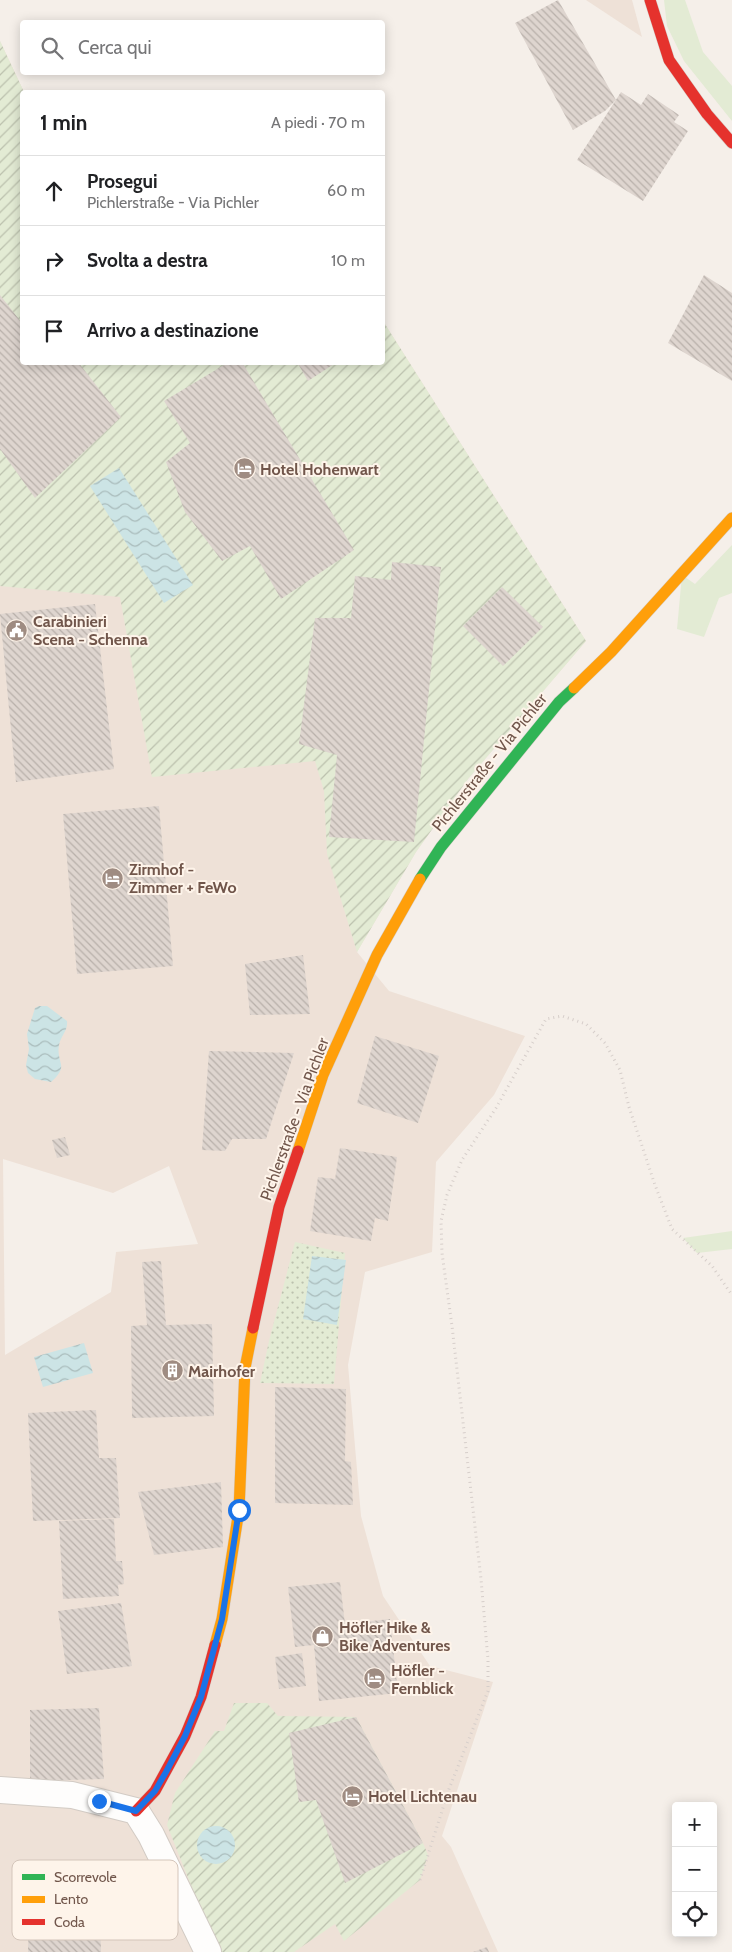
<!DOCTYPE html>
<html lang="it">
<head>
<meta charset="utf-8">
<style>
	body { margin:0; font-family:Cabin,sans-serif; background:#f6f6f6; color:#202124 }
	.controls { position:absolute; right:15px; bottom:15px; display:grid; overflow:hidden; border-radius:5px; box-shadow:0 2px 12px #0003 }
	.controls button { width:45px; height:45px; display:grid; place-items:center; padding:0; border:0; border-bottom:1px solid #e0e0e0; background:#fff; color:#202124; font:25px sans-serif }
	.stop { position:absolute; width:15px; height:15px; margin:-11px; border:4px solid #1a73e8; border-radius:50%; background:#fff }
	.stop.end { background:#1a73e8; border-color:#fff; box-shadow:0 1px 5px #0008 }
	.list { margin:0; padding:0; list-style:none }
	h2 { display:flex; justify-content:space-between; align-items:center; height:65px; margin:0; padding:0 20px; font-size:21px }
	h2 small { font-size:16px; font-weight:400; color:#757577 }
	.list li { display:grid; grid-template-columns:32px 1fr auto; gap:15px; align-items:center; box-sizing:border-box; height:70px; padding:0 20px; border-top:1px solid #e0e0e0 }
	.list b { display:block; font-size:19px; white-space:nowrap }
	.list p { margin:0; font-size:16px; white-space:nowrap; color:#757577 }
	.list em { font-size:16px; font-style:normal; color:#757577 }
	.icon { flex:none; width:28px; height:28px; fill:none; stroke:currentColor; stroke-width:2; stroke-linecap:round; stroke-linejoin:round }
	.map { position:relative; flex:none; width:732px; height:1952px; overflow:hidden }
	.search { position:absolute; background:#fff; box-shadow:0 2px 12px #0003; left:20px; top:20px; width:365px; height:55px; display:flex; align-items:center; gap:12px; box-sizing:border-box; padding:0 18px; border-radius:5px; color:#757577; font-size:19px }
	.panel { position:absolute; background:#fff; box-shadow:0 2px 12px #0003; left:20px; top:90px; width:365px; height:275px; border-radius:5px }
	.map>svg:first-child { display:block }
	.residential { fill:#eee1d7; fill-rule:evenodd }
	.grass { fill:#e3ebd4 }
	.park { fill:url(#park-dots) }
	.garden { fill:url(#garden-furrows) }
	.water { fill:url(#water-waves) }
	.building { fill:url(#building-back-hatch) }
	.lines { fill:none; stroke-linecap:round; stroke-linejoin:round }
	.street-casing { stroke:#d2cbc4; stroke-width:28 }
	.fast-casing { stroke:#d4ccc6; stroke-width:12 }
	.slow-casing { stroke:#d4ccc6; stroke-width:12 }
	.jam-casing { stroke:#d4ccc6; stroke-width:12 }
	.path { stroke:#d6ceca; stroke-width:3; stroke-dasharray:1 4; stroke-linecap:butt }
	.street { stroke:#fefdfc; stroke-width:26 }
	.fast { stroke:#30b455; stroke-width:11 }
	.slow { stroke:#ff9f0a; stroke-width:11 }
	.jam { stroke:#e5322d; stroke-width:11 }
	.route { stroke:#1a73e8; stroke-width:6 }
	.labels { text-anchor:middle; stroke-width:4; stroke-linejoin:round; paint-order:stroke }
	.poi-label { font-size:16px; font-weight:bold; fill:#71564b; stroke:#fef4ea; text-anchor:start }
	.street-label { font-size:16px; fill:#71564b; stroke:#fef4ea }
	.key { fill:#fef4ea; stroke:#d4c5ba; stroke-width:1 }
	.key-label { font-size:14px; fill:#71564b }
</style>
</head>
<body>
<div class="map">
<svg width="732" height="1952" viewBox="0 0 732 1952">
	<defs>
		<pattern id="park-dots" width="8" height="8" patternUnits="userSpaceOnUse" patternTransform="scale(1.25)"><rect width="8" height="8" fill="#e3ebd4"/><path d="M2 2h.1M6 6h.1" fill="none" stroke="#bcc1ae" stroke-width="1.8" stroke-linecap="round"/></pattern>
		<pattern id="garden-furrows" width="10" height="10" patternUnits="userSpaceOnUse" patternTransform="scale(1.25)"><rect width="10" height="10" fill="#e3ebd4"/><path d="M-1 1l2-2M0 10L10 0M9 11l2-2" fill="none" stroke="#bcc1ae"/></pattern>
		<pattern id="water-waves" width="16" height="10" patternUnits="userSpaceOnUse" patternTransform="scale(1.25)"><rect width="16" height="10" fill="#cce4e5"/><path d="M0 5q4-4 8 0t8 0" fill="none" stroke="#aabcbc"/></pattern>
		<pattern id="building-back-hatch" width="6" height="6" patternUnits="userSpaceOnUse" patternTransform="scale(1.25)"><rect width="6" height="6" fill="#ded5cf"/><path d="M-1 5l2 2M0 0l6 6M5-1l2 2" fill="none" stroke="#b8b0aa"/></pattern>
	</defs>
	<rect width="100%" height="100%" fill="#f5efe9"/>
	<!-- residential -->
	<g class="residential">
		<polygon points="586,0 632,0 642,37"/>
		<path d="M0,41L24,92H22V362H382L383,321L586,641L468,779L416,852L357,952L389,991L525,1036L494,1095L436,1162L432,1252L365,1272L348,1365L361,1516L383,1596L430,1666L493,1682L442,1836L451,1847L498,1952H0ZM3,1159L113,1193L169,1166L198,1244L116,1252L111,1292L5,1355Z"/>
	</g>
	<!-- grass -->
	<g class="grass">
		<polygon points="664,0 685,0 703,52 732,86 732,121 684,61 667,26"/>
		<polygon points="732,545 732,593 719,598 704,637 677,629 682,575 695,584"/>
		<polygon points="732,1231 732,1249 697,1253 683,1238"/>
	</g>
	<!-- park -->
	<polygon class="park" points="295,1242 345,1253 334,1384 260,1383 269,1341"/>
	<!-- garden -->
	<g class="garden">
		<polygon points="0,41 24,92 22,92 22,362 382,362 383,321 586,641 468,779 416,852 357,952 327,854 324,791 315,761 152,777 120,597 0,586"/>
		<polygon points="234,1703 267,1703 278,1716 356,1717 423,1843 428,1855 420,1880 344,1941 335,1924 294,1952 216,1952 210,1933 167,1825 175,1793 215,1731 224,1731"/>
	</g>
	<!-- water -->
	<g class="water">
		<polygon points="119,468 193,585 164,603 90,486"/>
		<path d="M39,1006H47L67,1021C68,1031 61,1035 59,1045C56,1064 70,1065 51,1082L35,1079L28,1073L26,1065L29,1049L27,1034L35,1008Z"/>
		<polygon points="312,1256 346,1260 337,1325 303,1319"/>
		<polygon points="84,1343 93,1373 43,1387 34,1357"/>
		<circle cx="216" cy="1845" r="19"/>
	</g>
	<!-- building -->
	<g class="building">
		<polygon points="558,0 616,100 605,111 573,130 515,23"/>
		<polygon points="621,92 641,105 648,94 679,115 674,122 688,131 643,201 577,160"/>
		<polygon points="704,275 732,293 732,381 668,343"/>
		<polygon points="0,295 22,323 22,362 78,362 121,417 35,498 0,449"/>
		<polygon points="229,362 242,362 354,550 281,599 250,546 222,561 185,512 166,462 190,443 164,401"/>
		<polygon points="297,362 337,362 308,381"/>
		<polygon points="392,562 441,567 414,842 329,837 337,755 299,744 315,618 351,618 355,576 391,580"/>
		<polygon points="502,587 543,627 503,666 463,626"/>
		<polygon points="95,604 114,769 16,782 0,614"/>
		<polygon points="159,806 173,966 77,974 63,814"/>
		<polygon points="303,955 310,1014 250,1015 245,964"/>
		<polygon points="375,1036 439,1056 418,1123 357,1103"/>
		<polygon points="209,1051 294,1053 266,1139 232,1139 225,1151 202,1150"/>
		<polygon points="65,1137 70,1155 57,1158 52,1140"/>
		<polygon points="340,1148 397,1157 388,1221 375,1218 371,1241 310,1231 318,1177 335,1179"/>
		<polygon points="161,1261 166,1325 212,1324 214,1416 132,1418 131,1326 147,1325 142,1262"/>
		<polygon points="275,1387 346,1389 345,1461 351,1462 353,1505 275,1503"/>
		<polygon points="96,1410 99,1458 116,1458 120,1518 33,1521 28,1413"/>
		<polygon points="221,1482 223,1547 154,1555 138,1492"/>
		<polygon points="114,1519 116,1561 122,1561 124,1584 118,1585 119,1596 63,1599 59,1521"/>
		<polygon points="340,1582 345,1624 390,1619 398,1693 319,1701 314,1645 295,1647 288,1587"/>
		<polygon points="121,1603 132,1666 67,1674 58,1611"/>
		<polygon points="302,1653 306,1686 279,1689 275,1657"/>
		<polygon points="99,1708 104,1779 30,1781 30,1710"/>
		<polygon points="356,1717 423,1843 345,1883 316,1800 299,1802 289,1733"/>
		<polygon points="29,1904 100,1907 101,1952 28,1952"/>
		<polygon points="487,1947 489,1952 473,1952"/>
	</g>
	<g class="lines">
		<defs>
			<polyline id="street" points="0,1790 72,1795 136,1811 151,1835 208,1952"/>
			<polyline id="fast" points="420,879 441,847 559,702 574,688"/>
			<g id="slow">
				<polyline points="574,688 611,652 732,518"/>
				<polyline points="298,1151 323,1075 377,955 420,879"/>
				<polyline points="215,1645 222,1619 239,1510 245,1368 253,1328"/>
			</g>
			<g id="jam">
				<polyline points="650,0 669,60 707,114 732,143"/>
				<polyline points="253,1328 279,1207 298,1151"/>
				<polyline points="136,1811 155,1791 185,1736 201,1697 215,1645"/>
			</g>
		</defs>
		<!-- street casing -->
		<use href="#street" class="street-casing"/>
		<!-- fast casing -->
		<use href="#fast" class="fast-casing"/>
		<!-- slow casing -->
		<use href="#slow" class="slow-casing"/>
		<!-- jam casing -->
		<use href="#jam" class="jam-casing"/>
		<!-- path -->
		<polyline class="path" points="420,1880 449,1789 488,1691 488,1660 481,1579 452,1326 442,1253 441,1221 447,1195 462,1160 496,1108 546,1019 562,1016 586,1024 605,1043 620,1070 629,1107 655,1185 672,1229 712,1266 732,1295"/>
		<!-- street -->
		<use href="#street" class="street"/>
		<!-- fast -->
		<use href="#fast" class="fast"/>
		<!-- slow -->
		<use href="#slow" class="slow"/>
		<!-- jam -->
		<use href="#jam" class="jam"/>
	</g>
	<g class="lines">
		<!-- route -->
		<polyline class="route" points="99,1801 136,1811 155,1791 166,1772 185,1736 201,1697 222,1619 239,1510"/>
	</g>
	<!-- icons -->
	<defs>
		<symbol id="hotel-disc" viewBox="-11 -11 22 22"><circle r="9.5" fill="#9f8c82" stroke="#fef4ea"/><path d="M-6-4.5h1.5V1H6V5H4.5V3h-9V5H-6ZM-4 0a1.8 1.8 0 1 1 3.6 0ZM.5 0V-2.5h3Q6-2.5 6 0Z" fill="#fff"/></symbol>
		<symbol id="civic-disc" viewBox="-11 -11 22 22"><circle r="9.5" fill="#9f8c82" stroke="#fef4ea"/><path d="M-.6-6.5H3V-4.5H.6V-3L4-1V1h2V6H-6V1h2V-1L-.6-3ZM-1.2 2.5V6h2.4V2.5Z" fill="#fff"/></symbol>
		<symbol id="building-disc" viewBox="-11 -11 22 22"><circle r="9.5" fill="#9f8c82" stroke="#fef4ea"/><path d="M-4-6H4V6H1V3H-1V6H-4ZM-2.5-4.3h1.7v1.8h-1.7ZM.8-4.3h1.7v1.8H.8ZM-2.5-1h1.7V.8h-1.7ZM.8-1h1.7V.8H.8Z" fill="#fff"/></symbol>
		<symbol id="shop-disc" viewBox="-11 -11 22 22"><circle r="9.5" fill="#9f8c82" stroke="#fef4ea"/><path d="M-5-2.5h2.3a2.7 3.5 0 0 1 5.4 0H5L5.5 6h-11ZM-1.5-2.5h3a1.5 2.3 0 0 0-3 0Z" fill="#fff"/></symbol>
	</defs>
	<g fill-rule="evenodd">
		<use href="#hotel-disc" x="232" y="456" width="25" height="25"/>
		<use href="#civic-disc" x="4" y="618" width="25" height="25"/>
		<use href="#hotel-disc" x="100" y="866" width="25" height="25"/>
		<use href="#building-disc" x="160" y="1358" width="25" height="25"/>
		<use href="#shop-disc" x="310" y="1624" width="25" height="25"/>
		<use href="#hotel-disc" x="362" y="1666" width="25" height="25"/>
		<use href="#hotel-disc" x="340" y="1784" width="25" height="25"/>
	</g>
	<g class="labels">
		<!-- poi labels -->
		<g class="poi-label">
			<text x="260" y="475">Hotel Hohenwart</text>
			<text x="33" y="627">Carabinieri<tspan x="33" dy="18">Scena - Schenna</tspan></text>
			<text x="129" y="875">Zirmhof -<tspan x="129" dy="18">Zimmer + FeWo</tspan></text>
			<text x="188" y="1377">Mairhofer</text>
			<text x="339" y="1633">Höfler Hike &amp;<tspan x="339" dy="18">Bike Adventures</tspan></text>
			<text x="391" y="1676">Höfler -<tspan x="391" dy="18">Fernblick</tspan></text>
			<text x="368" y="1802">Hotel Lichtenau</text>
		</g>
		<!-- street labels -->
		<g class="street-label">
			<text transform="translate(489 762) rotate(-51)" y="6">Pichlerstraße - Via Pichler</text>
			<text transform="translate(294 1119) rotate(-70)" y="6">Pichlerstraße - Via Pichler</text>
		</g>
	</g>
	<!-- legend -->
	<rect x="12" y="1860" width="166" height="80" rx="8" class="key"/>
	<rect x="22" y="1874" width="23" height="6" fill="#30b455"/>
	<rect x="22" y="1896" width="23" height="7" fill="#ff9f0a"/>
	<rect x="22" y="1919" width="23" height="6" fill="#e5322d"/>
	<g class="key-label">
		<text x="54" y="1882">Scorrevole</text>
		<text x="54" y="1904">Lento</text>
		<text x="54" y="1927">Coda</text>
	</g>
</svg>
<div class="controls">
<button>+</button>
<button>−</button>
<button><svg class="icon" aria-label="locate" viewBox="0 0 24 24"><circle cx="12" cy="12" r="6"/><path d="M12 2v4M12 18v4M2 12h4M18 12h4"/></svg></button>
</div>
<div class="stop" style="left:239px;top:1510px"></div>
<div class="stop end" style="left:99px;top:1801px"></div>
<div class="search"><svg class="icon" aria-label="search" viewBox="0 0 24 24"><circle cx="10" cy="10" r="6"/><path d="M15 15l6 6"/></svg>Cerca qui</div>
<section class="panel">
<h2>1 min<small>A piedi · 70 m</small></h2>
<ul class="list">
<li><svg class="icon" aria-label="ahead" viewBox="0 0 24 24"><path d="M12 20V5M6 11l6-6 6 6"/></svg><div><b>Prosegui</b><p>Pichlerstraße - Via Pichler</p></div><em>60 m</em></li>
<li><svg class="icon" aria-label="right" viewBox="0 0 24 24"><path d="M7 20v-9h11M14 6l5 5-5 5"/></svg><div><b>Svolta a destra</b></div><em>10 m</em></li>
<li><svg class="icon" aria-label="arrive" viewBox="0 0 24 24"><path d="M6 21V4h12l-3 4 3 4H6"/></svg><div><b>Arrivo a destinazione</b></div></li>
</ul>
</section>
</div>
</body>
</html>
